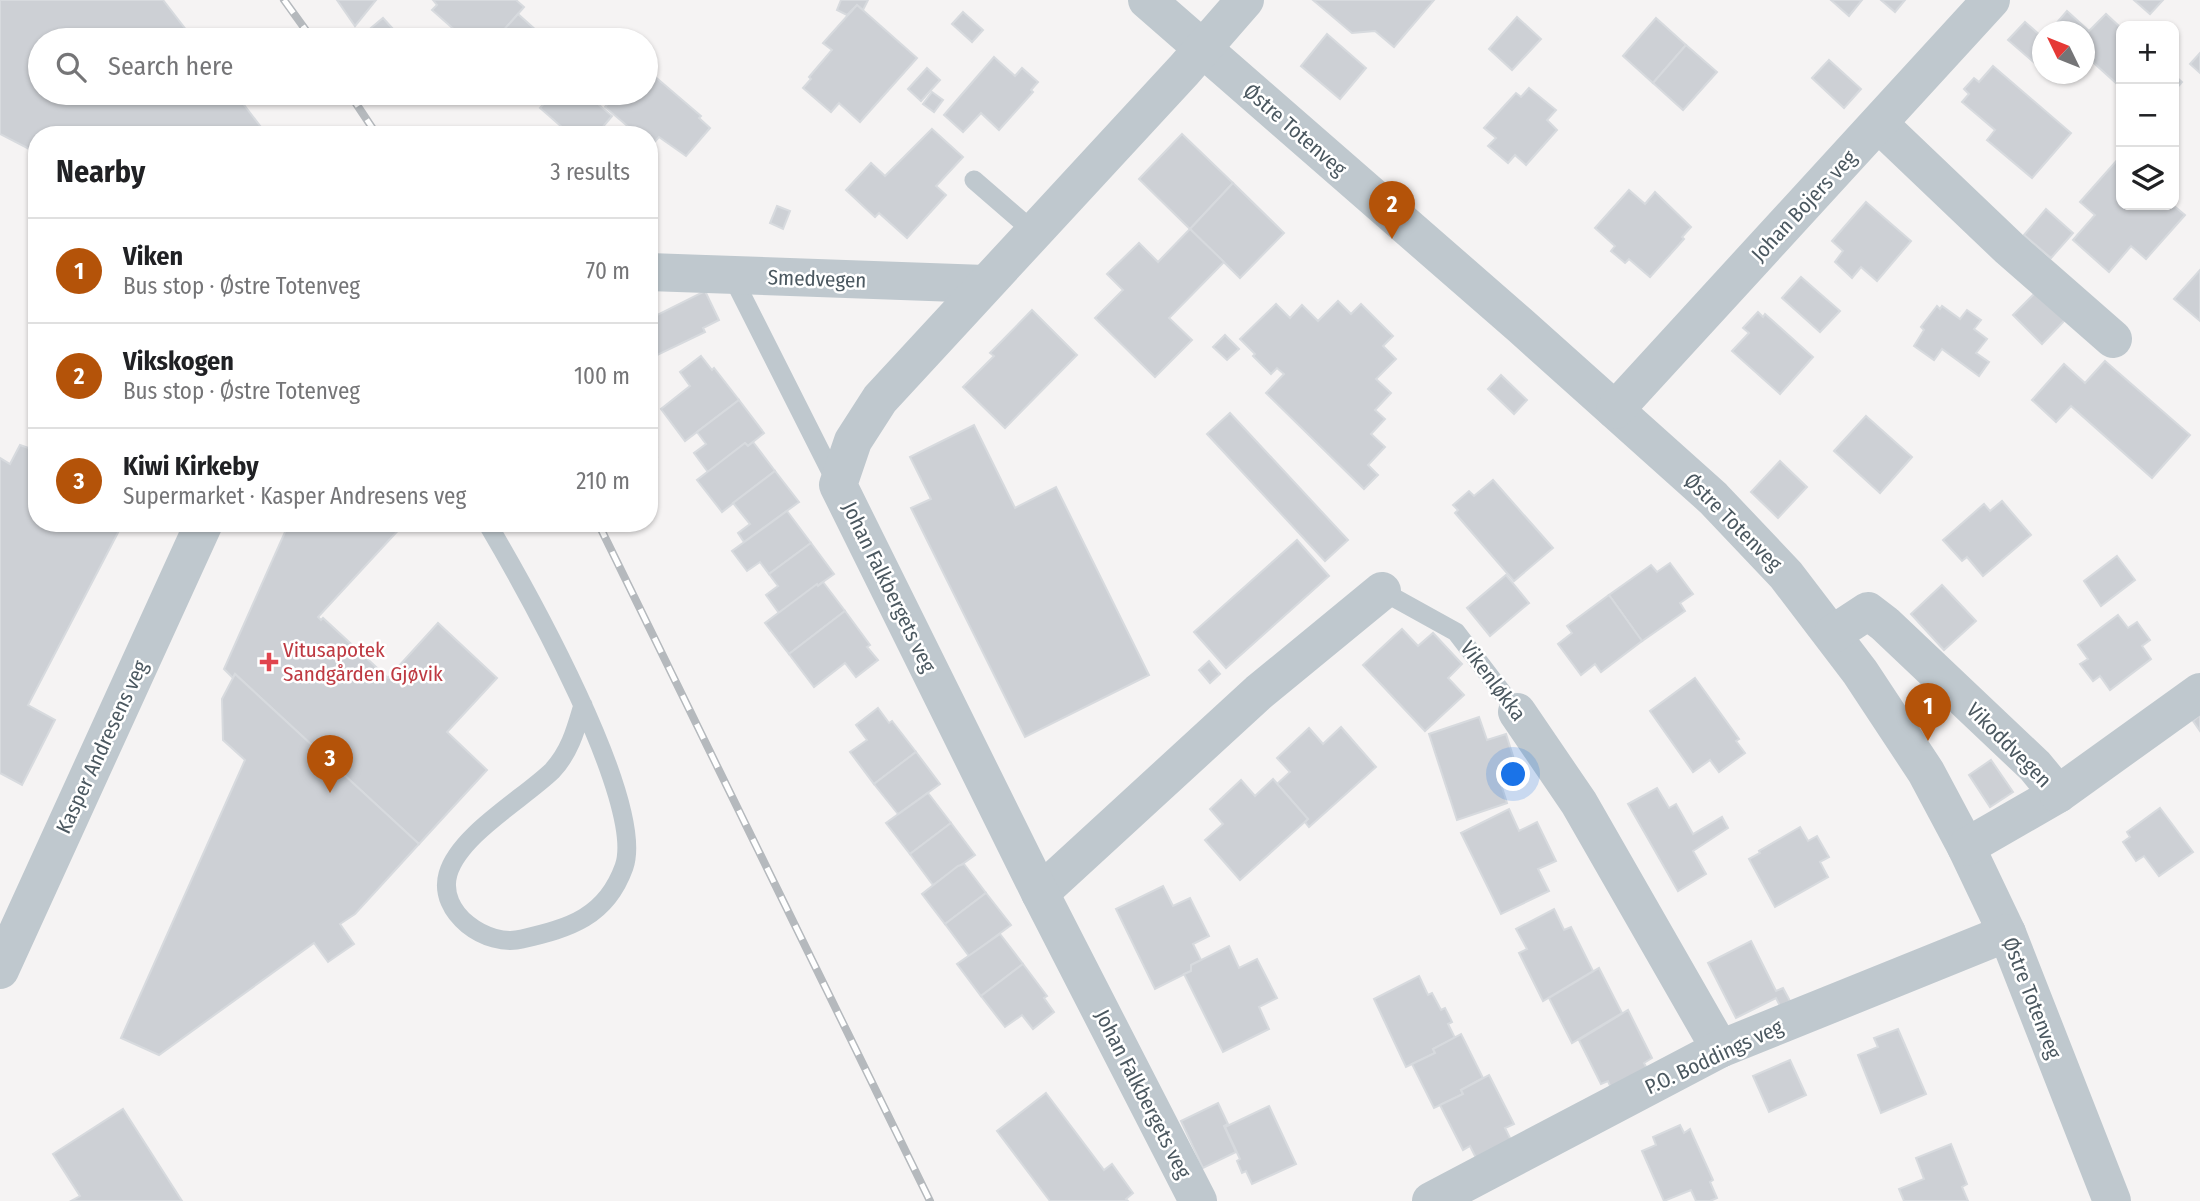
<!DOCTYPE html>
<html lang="en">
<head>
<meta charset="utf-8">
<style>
	body { margin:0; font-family:"Fira Sans Condensed",sans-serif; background:#f2f2f2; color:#202124 }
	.controls { position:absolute; right:21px; top:21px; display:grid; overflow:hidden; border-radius:14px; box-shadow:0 2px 5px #0004 }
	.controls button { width:63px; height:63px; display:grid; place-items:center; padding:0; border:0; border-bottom:2px solid #e0e0e0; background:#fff; color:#202124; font:35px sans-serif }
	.compass { position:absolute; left:2032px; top:21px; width:63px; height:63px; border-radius:50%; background:#fff; box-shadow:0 2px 5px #0004; rotate:313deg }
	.you { position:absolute; left:1514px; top:775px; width:24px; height:24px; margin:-18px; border:5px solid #fff; border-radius:50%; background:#1a73e8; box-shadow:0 0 0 10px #1a73e833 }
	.badge { display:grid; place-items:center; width:46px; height:46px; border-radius:50%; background:#b45309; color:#fff; font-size:23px; font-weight:700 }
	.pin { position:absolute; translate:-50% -58px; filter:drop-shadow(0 2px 4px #0008) }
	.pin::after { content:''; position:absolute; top:37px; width:24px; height:21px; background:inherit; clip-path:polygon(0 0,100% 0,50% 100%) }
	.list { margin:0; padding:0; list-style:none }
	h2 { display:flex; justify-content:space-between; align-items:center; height:91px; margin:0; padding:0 28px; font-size:30px }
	h2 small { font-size:23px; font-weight:400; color:#757577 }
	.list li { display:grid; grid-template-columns:46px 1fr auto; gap:21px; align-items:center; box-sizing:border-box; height:105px; padding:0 28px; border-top:2px solid #e0e0e0 }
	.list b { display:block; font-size:26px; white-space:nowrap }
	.list p { margin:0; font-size:23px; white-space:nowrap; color:#757577 }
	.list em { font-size:23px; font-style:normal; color:#757577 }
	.icon { flex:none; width:38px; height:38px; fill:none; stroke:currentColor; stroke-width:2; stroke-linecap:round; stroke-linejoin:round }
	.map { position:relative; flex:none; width:2200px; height:1201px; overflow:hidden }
	.search { position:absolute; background:#fff; box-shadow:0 2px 5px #0004; left:28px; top:28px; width:630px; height:77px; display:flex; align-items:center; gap:18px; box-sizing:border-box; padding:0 24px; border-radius:38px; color:#757577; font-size:26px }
	.panel { position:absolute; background:#fff; box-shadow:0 2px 5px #0004; left:28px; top:126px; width:630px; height:406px; border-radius:28px }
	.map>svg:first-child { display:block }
	.building { fill:#cdd0d5; stroke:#d7dade; stroke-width:2 }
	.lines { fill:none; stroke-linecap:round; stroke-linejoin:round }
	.service { stroke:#bfc8ce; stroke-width:19 }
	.minor { stroke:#bfc8ce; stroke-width:38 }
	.rail-casing { stroke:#b5b9bd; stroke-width:8 }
	.rail { stroke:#fff; stroke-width:5; stroke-dasharray:16; stroke-linecap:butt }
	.health-dot { fill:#e0444e; stroke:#fff; stroke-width:2.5 }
	.labels { text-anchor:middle; stroke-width:5; stroke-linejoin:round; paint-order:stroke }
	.street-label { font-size:21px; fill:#4b5860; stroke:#fff }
	.health-label { font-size:21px; fill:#be3a42; stroke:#fff; text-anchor:start }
</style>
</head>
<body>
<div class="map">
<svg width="2200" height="1201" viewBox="0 0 2200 1201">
	<rect width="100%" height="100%" fill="#f5f3f3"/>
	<!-- building -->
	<g class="building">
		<polygon points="0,0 163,0 194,40 40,40 40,93 235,93 267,135 37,135 37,153 0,134"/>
		<polygon points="337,0 376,0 355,26"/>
		<polygon points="516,0 524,7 495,40 466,40 432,10 437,5 433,0"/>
		<polygon points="841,0 868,0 863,10 857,5 847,15 837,10"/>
		<polygon points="1313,0 1434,0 1394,47 1375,31 1352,33"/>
		<polygon points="1831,0 1862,0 1849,16"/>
		<polygon points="1881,0 1905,0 1895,12"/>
		<polygon points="2134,0 2163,0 2150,14"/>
		<polygon points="857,5 917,58 860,122 839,103 831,112 803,88 811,79 809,77 832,50 823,43"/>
		<polygon points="2067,11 2089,31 2106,14 2121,28 2121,79 2117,84 2084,54 2084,32 2059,32 2054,26"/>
		<polygon points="963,12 983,30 972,42 952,24"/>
		<polygon points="518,14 547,40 495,40"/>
		<polygon points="1517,17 1541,39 1512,70 1489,49"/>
		<polygon points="383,18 403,40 361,40 359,38"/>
		<polygon points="1656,18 1686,45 1653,83 1623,56"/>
		<polygon points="2025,22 2042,37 2042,61 2038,66 2008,40"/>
		<polygon points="1327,34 1366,68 1340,99 1301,66"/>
		<polygon points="1686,45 1717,72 1683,110 1653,83"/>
		<polygon points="2200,53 2200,73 2190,64"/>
		<polygon points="994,57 1015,76 1022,68 1038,82 1031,90 1033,92 999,130 981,113 963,132 944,115"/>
		<polygon points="1829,60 1861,89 1844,108 1812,78"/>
		<polygon points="1993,66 2071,133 2032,178 1987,140 1995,130 1962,102 1969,94 1964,89 1974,78 1979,82"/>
		<polygon points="927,68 940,80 921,101 908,89"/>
		<polygon points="646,69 701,116 699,118 710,128 686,156 659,137 651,146 649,135 638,135 605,107 617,93 646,93"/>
		<polygon points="2174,75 2182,82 2174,91"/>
		<polygon points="1529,88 1556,110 1547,120 1557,130 1526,165 1515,155 1508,163 1488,146 1496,138 1484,128 1516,93 1521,97"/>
		<polygon points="932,92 943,100 934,112 923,104"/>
		<polygon points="553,93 585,93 612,116 596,135 571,135 540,108"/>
		<polygon points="932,129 963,157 936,186 946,195 907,238 879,213 875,217 846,190 871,163 885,176"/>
		<polygon points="1182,134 1233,183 1190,229 1139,179"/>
		<polygon points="2119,158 2121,160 2121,205 2173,205 2185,215 2146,259 2131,246 2109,272 2073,240 2095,215 2080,202"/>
		<polygon points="1233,183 1284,233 1240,278 1190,229"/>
		<polygon points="1629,190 1645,204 1655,192 1691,227 1682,237 1684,239 1650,277 1629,259 1625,263 1611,251 1615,246 1595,228"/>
		<polygon points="1866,202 1911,241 1877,281 1861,267 1852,278 1835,262 1843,251 1832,241"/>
		<polygon points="777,206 790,211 783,229 770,223"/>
		<polygon points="2046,209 2073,233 2051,258 2024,235"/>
		<polygon points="1190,229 1224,262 1169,318 1192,340 1155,377 1095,318 1123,290 1107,274 1139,243 1158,262"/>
		<polygon points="2200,270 2200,321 2174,299"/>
		<polygon points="1801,277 1840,311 1820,332 1782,298"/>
		<polygon points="705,291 719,320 703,328 705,332 649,359 649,319"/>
		<polygon points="2036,292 2065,320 2042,344 2013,315"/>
		<polygon points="1338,301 1351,314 1361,304 1393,336 1383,346 1396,359 1376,379 1391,393 1375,410 1385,419 1371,434 1385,447 1368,465 1378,475 1364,489 1266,393 1284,374 1277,368 1271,374 1253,356 1255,354 1240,339 1276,304 1290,318 1302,305 1318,321"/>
		<polygon points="1937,306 1940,309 1942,306 1960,319 1967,310 1981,320 1974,329 1987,339 1976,353 1989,362 1979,376 1942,349 1934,360 1914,346 1924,330 1921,327"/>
		<polygon points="1032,310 1077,355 1005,428 963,387 994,356 990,353"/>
		<polygon points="1758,312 1763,317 1765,314 1813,357 1780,394 1732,351 1749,333 1743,328"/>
		<polygon points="1225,335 1239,349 1227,360 1213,347"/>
		<polygon points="701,356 712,370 714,368 739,400 685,441 661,409 690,386 680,372"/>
		<polygon points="2105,361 2190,435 2152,478 2071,406 2056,422 2032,400 2064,364 2085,383"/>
		<polygon points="1501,375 1527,400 1514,414 1488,389"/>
		<polygon points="739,400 764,433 748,446 745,443 708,472 694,453 706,444 697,432"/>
		<polygon points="1230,413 1348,540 1325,561 1207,434"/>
		<polygon points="1866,416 1912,457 1880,493 1834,451"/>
		<polygon points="974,425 1015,508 1056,487 1149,675 1025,737 911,508 931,499 910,457"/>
		<polygon points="649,442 657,457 649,462"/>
		<polygon points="753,442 775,471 722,512 697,480 745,443 748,446"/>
		<polygon points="20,445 37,451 37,523 123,523 28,705 55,720 22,785 0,773 0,458 10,464"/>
		<polygon points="1780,461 1807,487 1778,518 1751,492"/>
		<polygon points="775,471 799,502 744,542 738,533 750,524 733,503"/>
		<polygon points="1493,480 1553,548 1514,581 1455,513 1458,510 1453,505 1469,491 1474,496"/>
		<polygon points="2002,501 2031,535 1983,576 1967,557 1962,561 1943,540 1984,504 1990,511"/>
		<polygon points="787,511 811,543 769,574 760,562 747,571 732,551"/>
		<polygon points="289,523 405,523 318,617 321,620 323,618 388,678 438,623 497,678 447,732 487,770 419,844 235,674 233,678 224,669"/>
		<polygon points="1297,540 1329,576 1226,668 1194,632"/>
		<polygon points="811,543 834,574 779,613 766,595 778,586 769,574"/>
		<polygon points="2117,556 2135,580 2101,606 2084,581"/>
		<polygon points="1670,563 1693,594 1680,603 1685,611 1642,641 1609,595 1651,565 1657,572"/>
		<polygon points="1506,575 1529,603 1490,636 1467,608"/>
		<polygon points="823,582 845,611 789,654 765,623 817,584 818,586"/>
		<polygon points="1942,585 1976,621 1944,650 1911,614"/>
		<polygon points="1609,595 1642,641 1601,672 1595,664 1581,675 1558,644 1572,633 1567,626"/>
		<polygon points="845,611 870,645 867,647 878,660 856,677 845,663 814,687 789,654"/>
		<polygon points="2118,615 2128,628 2137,622 2150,640 2142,646 2151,659 2110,690 2100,676 2093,681 2080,664 2088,659 2078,645"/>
		<polygon points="1402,629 1418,646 1433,633 1462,664 1448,678 1464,695 1425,731 1363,665"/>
		<polygon points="1209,661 1220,674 1210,683 1199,670"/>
		<polygon points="235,674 419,844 355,914 340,924 354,944 328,962 314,943 159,1055 121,1038 245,760 223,740 222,699"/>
		<polygon points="1695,678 1739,739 1736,741 1745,753 1719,772 1710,760 1693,772 1650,711"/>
		<polygon points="878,708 889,723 892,721 916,752 874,784 850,752 867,740 856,725"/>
		<polygon points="2200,715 2200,731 2193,721"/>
		<polygon points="1479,717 1487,740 1506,734 1519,775 1500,781 1507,803 1457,820 1429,734"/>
		<polygon points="1341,727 1376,767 1309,827 1305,822 1308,819 1277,784 1290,772 1277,758 1309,728 1323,744"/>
		<polygon points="916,752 940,784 898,814 874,784"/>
		<polygon points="1991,760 2013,792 1990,807 1969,775"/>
		<polygon points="1273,779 1308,819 1240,880 1205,840 1223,824 1210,809 1241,780 1255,796"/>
		<polygon points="1657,788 1669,808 1676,804 1693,834 1722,817 1728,828 1693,851 1706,874 1678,891 1628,804"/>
		<polygon points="928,793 951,823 910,854 886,823"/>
		<polygon points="2160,808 2193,852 2159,876 2144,856 2136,861 2123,842 2130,837 2127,832"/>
		<polygon points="1509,809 1519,831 1537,822 1556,861 1538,869 1549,891 1501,914 1461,833"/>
		<polygon points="951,823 975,855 933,885 910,854"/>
		<polygon points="1800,827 1808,841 1817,836 1829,857 1820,862 1828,877 1775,907 1749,859 1760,853 1759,851"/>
		<polygon points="964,864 986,893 945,924 922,894 958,866"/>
		<polygon points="1163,886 1173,906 1190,898 1209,936 1193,944 1201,960 1191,965 1191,971 1155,989 1116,909"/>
		<polygon points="986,893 1011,925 969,956 945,924"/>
		<polygon points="1554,909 1564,930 1571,927 1593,971 1543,1001 1519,953 1527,949 1516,929"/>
		<polygon points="1000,934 1023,964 981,996 957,964"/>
		<polygon points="1751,941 1776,991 1783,988 1790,1001 1780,1006 1776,998 1736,1018 1708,963"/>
		<polygon points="1229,946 1239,968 1257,959 1277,998 1259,1007 1269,1029 1223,1052 1184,974 1191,971 1191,965"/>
		<polygon points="1023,964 1047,996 1044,998 1054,1012 1033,1029 1022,1015 1005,1027 981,996"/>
		<polygon points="1599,968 1622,1013 1572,1043 1549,998"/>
		<polygon points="1419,976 1428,995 1432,993 1441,1010 1445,1008 1452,1022 1448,1024 1455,1038 1433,1049 1435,1053 1406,1067 1374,999"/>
		<polygon points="1628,1010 1652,1058 1644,1063 1651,1076 1614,1095 1608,1081 1601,1084 1579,1040"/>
		<polygon points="1898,1029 1926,1094 1881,1113 1858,1055 1878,1047 1874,1038"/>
		<polygon points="1461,1034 1483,1078 1461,1090 1463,1094 1434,1108 1412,1064 1435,1053 1433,1049"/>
		<polygon points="1790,1060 1806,1095 1769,1112 1753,1076"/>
		<polygon points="1489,1075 1514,1124 1505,1128 1513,1144 1478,1162 1470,1146 1463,1150 1440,1105 1463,1094 1461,1090"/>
		<polygon points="1046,1093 1104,1170 1112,1164 1133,1193 1126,1199 1128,1201 1050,1201 997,1131"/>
		<polygon points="1218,1103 1228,1124 1224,1126 1236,1152 1203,1168 1181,1121"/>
		<polygon points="1269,1106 1296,1164 1252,1184 1246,1171 1242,1173 1237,1161 1240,1159 1225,1127"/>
		<polygon points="123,1109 182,1201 71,1201 80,1196 53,1154"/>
		<polygon points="1680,1125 1684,1133 1690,1129 1713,1180 1710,1182 1717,1198 1710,1201 1696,1201 1691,1190 1664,1201 1642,1151 1656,1145 1653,1137"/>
		<polygon points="1951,1144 1967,1184 1962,1187 1968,1201 1904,1201 1899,1189 1924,1179 1916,1158"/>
	</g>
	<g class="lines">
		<!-- service -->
		<g class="service">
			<polyline points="974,180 1034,232"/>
			<polyline points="732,276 837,484"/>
			<path d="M487,523C523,584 647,803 624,867C606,917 570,928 522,939C487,948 437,913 448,874C459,835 523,799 552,771C570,752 576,729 583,705"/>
			<polyline points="1382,591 1456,632 1517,712"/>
		</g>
		<!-- minor -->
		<g class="minor">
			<polyline points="1147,0 1521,326 1713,498 1786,575 1860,672 1926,772 1966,847 2007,933 2112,1201"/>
			<polyline points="1879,124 2009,248 2113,339"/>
			<polyline points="649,272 985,284"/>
			<polyline points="1615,410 1991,0"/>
			<polyline points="1833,634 1868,611 1885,624 2035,766 2058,794 1966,847"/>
			<polyline points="1517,712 1579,803 1720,1049"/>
			<polyline points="2058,794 2200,692"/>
			<polyline points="1040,893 1259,692 1382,591"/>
			<polyline points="0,970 204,523"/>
			<polyline points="1198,1201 1040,893 838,485 853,441 880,399 1184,70 1245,0"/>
			<polyline points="1431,1201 1720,1049 2007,933"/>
		</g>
		<defs>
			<g id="rail">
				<polyline points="284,0 313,40"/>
				<polyline points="349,93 377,135"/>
				<polyline points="598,523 930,1201"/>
			</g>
		</defs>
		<!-- rail casing -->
		<use href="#rail" class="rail-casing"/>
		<!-- rail -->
		<use href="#rail" class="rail"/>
	</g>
	<!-- markers -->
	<path class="health-dot" d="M265.5 651.5h7v7h7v7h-7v7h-7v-7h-7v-7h7z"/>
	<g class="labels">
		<!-- street labels -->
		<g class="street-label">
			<text transform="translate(1295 130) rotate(41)" y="7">Østre Totenveg</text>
			<text transform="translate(1804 206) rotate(-47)" y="7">Johan Bojers veg</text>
			<text transform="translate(817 279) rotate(2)" y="7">Smedvegen</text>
			<text transform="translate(1733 522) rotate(45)" y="7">Østre Totenveg</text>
			<text transform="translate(889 587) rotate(64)" y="7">Johan Falkbergets veg</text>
			<text transform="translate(1493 681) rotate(53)" y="7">Vikenløkka</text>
			<text transform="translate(2009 745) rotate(45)" y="7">Vikoddvegen</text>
			<text transform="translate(102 747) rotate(-65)" y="7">Kasper Andresens veg</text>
			<text transform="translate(2032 998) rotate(69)" y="7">Østre Totenveg</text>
			<text transform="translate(1714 1057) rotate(-25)" y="7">P.O. Boddings veg</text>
			<text transform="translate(1143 1094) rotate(63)" y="7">Johan Falkbergets veg</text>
		</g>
		<!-- health labels -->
		<g class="health-label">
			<text x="283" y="657">Vitusapotek<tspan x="283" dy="24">Sandgården Gjøvik</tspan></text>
		</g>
	</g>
</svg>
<div class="controls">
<button>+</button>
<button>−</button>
<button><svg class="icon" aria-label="layers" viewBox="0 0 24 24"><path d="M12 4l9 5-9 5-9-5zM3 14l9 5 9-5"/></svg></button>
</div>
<svg class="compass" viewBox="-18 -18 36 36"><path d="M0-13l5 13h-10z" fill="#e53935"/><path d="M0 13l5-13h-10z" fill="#757577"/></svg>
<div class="you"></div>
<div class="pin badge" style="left:1928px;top:741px">1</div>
<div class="pin badge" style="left:1392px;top:239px">2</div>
<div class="pin badge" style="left:330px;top:793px">3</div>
<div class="search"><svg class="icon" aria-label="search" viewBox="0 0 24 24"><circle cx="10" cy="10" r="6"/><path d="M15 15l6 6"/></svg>Search here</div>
<section class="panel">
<h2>Nearby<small>3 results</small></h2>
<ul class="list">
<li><span class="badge">1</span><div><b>Viken</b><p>Bus stop · Østre Totenveg</p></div><em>70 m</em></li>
<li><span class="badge">2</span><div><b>Vikskogen</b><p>Bus stop · Østre Totenveg</p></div><em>100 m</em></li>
<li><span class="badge">3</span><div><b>Kiwi Kirkeby</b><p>Supermarket · Kasper Andresens veg</p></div><em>210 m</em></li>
</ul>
</section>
</div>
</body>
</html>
